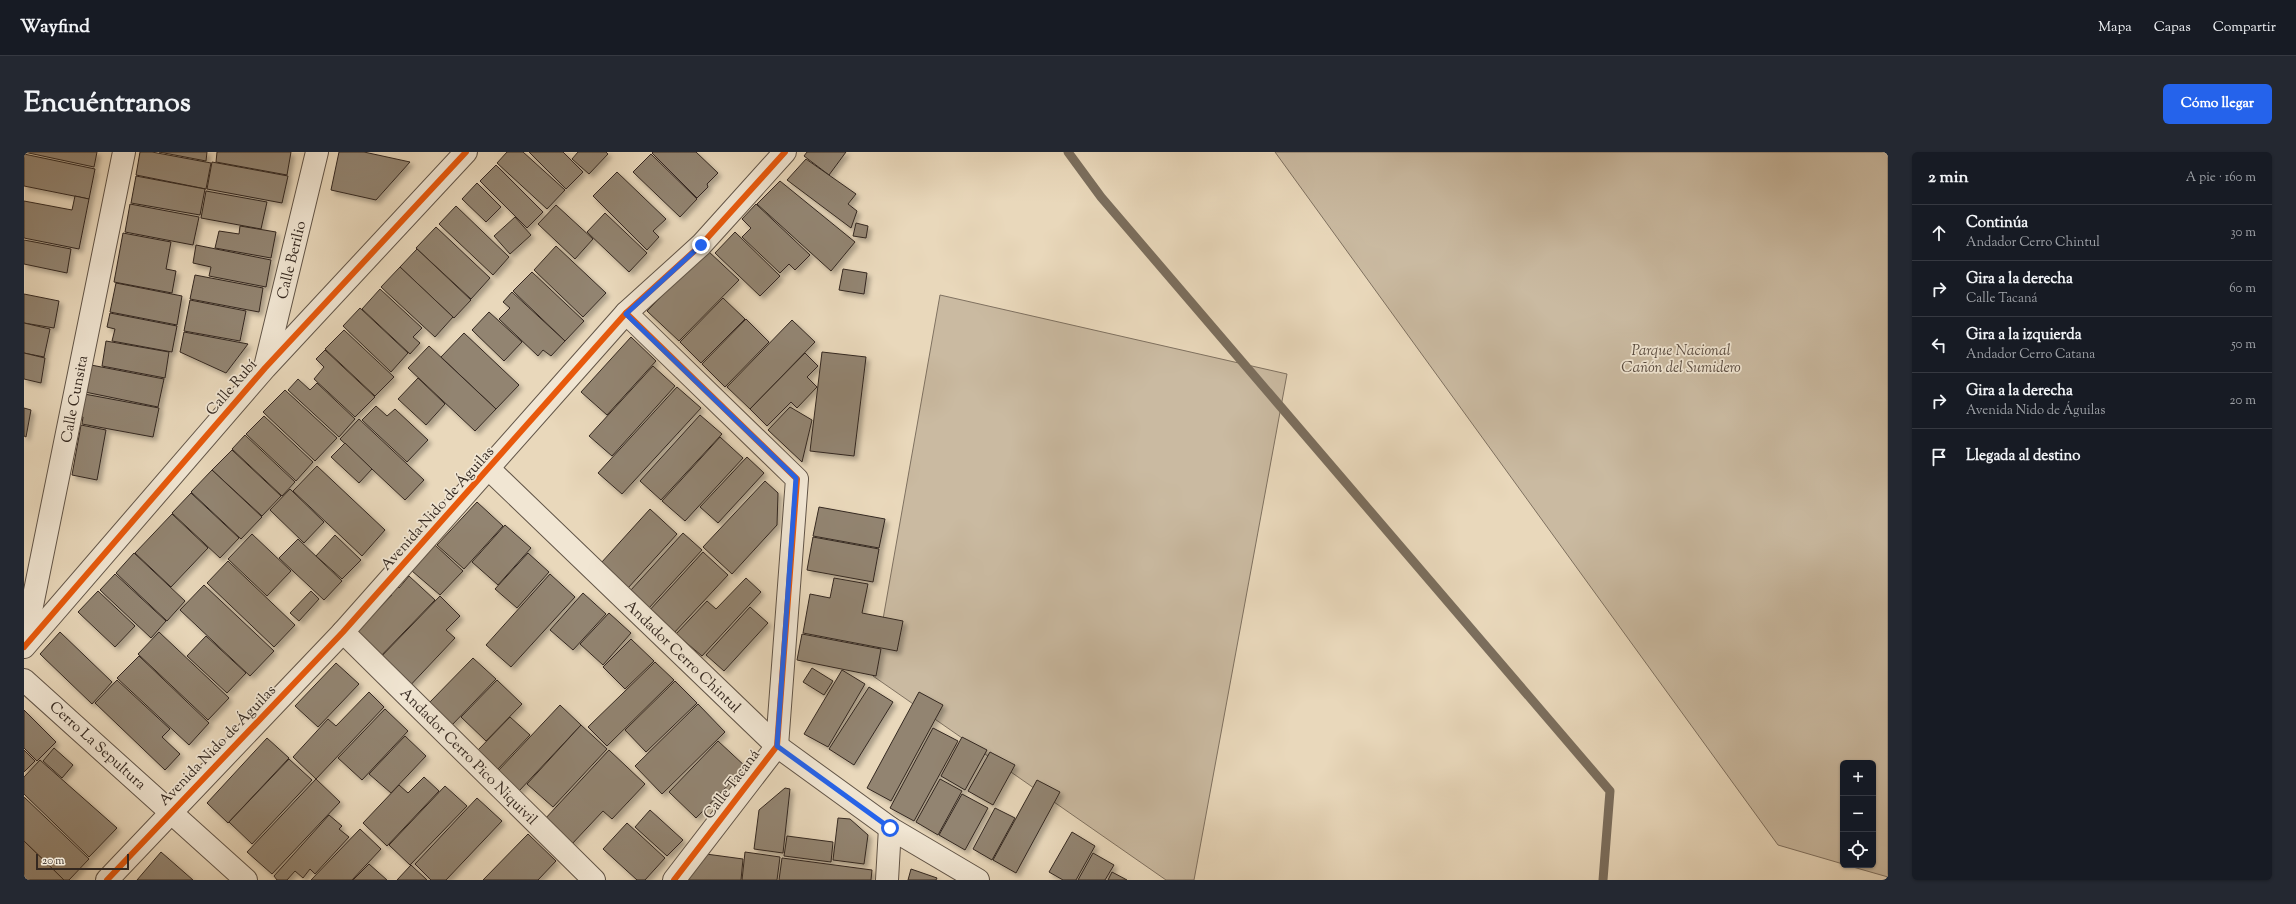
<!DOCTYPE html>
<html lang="es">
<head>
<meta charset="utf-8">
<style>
	body { margin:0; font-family:"Sorts Mill Goudy",serif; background:#242831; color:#f1f3f6 }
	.controls { position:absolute; right:12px; bottom:12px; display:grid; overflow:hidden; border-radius:6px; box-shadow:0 1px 3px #0004 }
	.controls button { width:36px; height:36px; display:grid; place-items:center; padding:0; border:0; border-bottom:1px solid #363941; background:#171b24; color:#f1f3f6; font:20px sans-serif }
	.scale { position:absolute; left:12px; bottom:10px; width:93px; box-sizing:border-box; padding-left:4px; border:2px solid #342820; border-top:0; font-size:11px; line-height:14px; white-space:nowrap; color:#342820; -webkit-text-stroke:3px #f1e6d3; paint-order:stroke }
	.stop { position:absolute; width:12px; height:12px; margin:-9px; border:3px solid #2563eb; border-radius:50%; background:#fff }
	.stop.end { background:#2563eb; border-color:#fff; box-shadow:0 1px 4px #0008 }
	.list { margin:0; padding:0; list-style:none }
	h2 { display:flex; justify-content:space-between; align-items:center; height:52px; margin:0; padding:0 16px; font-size:17px }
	h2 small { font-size:13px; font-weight:400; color:#9ea1a6 }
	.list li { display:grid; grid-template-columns:26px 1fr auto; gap:12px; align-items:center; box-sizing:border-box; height:56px; padding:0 16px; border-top:1px solid #363941 }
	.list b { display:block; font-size:15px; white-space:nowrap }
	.list p { margin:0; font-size:13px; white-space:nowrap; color:#9ea1a6 }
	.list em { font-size:13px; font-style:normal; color:#9ea1a6 }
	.icon { flex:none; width:22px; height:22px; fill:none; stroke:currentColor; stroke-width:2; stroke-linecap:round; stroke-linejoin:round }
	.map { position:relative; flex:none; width:1864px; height:728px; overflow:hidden; border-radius:6px }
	header { display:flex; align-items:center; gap:24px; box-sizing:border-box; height:56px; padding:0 20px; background:#171b24; border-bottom:1px solid #363941 }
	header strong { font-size:19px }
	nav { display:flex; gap:22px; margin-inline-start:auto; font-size:14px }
	.intro { display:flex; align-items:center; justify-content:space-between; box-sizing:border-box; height:96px; padding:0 24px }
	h1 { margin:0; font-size:28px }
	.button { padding:10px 18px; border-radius:6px; background:#2563eb; color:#fff; font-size:14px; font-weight:700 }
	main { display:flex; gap:24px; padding:0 24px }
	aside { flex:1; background:#171b24; border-radius:6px; box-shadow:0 1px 3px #0004 }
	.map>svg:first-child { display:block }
	.green { fill:#cabaa1; stroke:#7f7160 }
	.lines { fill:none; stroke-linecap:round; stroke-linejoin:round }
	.stream { stroke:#7b6e5d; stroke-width:9 }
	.building { fill:#928471; stroke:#342820; filter:url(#shadow) }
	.street-casing { stroke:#615447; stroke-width:24 }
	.street { stroke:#f1e6d3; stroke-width:22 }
	.cycleway-casing { stroke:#f1e6d3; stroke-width:8 }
	.cycleway { stroke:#e8590c; stroke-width:6 }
	.route { stroke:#2563eb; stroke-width:5 }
	.labels { text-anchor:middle; stroke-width:3.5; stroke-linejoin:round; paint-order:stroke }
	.street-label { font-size:15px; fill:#342820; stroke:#f1e6d3 }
	.park-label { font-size:15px; font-style:italic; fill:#5a4c40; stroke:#f1e6d3 }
</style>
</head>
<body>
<header>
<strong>Wayfind</strong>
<nav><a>Mapa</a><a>Capas</a><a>Compartir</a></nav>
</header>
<div class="intro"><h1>Encuéntranos</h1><a class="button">Cómo llegar</a></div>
<main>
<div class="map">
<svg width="1864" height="728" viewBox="0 0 1864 728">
	<defs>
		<filter id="shadow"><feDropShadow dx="3.5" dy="3.5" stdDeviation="2" flood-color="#0004"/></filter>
	</defs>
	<rect width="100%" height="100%" fill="#e9d8bb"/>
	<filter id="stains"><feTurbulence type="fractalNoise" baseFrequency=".005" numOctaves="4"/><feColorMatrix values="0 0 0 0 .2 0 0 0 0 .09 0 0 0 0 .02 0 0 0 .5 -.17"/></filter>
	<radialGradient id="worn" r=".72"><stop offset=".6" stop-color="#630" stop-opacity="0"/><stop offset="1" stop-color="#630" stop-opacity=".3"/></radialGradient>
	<!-- green -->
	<g class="green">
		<polygon points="1251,0 1864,0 1864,725 1822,713 1849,713 1849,611 1819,611 1819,712 1754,693"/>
		<polygon points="916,143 1263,222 1170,728 1142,728 849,524"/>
	</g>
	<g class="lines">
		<!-- stream -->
		<polyline class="stream" points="1044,0 1077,45 1586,639 1579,728"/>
	</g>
	<!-- building -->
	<g class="building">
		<polygon points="0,0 73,0 70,15"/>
		<polygon points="116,0 128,0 187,11 182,37 112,23"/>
		<polygon points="135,0 183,0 182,9"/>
		<polygon points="193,0 267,0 263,23 192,10"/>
		<polygon points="315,0 340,0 386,10 352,48 307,38"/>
		<polygon points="483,0 499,0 541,38 523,57 473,11"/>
		<polygon points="505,0 539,0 559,20 542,37"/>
		<polygon points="554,0 582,0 584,2 565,22 548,7"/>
		<polygon points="629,0 672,0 694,21 683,32 684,35 673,46 628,1"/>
		<polygon points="783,0 822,0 805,23 780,4"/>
		<polygon points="0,2 71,17 65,47 0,34"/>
		<polygon points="627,2 673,47 656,65 609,20"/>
		<polygon points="782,7 832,42 824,52 833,59 827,76 763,28"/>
		<polygon points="188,10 264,24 258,51 183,37"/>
		<polygon points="472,13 519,60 503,76 456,29"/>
		<polygon points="593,20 642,67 629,79 635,85 623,98 569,44"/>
		<polygon points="112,24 181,37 176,63 107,51"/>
		<polygon points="756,29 831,90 807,119 733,52"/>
		<polygon points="453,31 477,55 462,70 438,47"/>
		<polygon points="182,39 243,50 237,77 177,66"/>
		<polygon points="51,44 65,47 55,97 0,86 0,49 48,58"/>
		<polygon points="106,52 175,65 169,93 101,80"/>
		<polygon points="732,52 786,103 771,118 765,112 756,121 718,85 727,76 718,67"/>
		<polygon points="532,53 569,87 551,107 514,72"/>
		<polygon points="432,54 485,105 469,123 415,72"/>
		<polygon points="581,61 623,101 605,120 563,80"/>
		<polygon points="491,65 507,83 486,102 470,84"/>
		<polygon points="832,71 844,74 842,86 829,84"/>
		<polygon points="216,74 252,80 247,106 191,96 195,79 215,82"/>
		<polygon points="412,75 466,126 447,147 392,96"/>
		<polygon points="711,80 756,124 736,144 691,101"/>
		<polygon points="99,81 147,90 142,117 152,119 148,141 90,130"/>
		<polygon points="0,88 47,97 43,121 0,112"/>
		<polygon points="172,93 247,108 242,135 185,124 187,115 169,111"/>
		<polygon points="532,94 582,141 559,165 510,118"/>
		<polygon points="393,97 447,148 430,166 376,115"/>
		<polygon points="683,98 715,128 655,189 623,159"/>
		<polygon points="376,115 429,165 411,185 357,135"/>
		<polygon points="819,117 843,121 840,142 815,138"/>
		<polygon points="508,120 560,169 541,189 489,139"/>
		<polygon points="171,123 239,136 235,160 166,147"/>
		<polygon points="92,131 158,144 153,173 86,160"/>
		<polygon points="356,137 398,176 389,185 396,191 386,202 338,157"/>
		<polygon points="488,140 541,189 527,204 519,198 514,204 475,167 486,156 479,150"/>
		<polygon points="0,142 35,149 30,176 0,171"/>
		<polygon points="699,146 721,167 677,211 656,190"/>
		<polygon points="166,148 222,159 216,189 160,179"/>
		<polygon points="336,156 384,201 367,220 319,174"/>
		<polygon points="465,160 498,190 480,209 448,178"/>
		<polygon points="86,161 153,174 148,200 88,189 91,177 83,175"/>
		<polygon points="722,167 745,190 701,235 678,212"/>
		<polygon points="768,168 791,190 726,257 703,235"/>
		<polygon points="0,171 26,177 20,205 0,201"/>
		<polygon points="320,178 370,225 351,244 301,197"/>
		<polygon points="160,180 224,192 202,221 156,200"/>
		<polygon points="440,181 495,233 472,257 417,205"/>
		<polygon points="607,185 632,209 583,263 557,240"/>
		<polygon points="82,189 145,200 141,226 78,214"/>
		<polygon points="405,194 472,257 451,279 384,216"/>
		<polygon points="301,198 351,245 331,265 290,227 300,215 292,207"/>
		<polygon points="798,200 842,205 830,304 786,299"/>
		<polygon points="0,201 21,206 17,231 0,227"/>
		<polygon points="781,201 794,214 783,225 793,235 773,256 767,250 743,274 726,257"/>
		<polygon points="67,213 140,227 134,255 61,240"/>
		<polygon points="629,214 651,234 588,304 565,284"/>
		<polygon points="394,226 421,252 402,273 374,247"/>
		<polygon points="274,227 286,238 293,231 331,267 315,285 264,238"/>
		<polygon points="653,235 677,256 598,342 574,321"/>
		<polygon points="261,238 313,286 291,309 239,260"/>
		<polygon points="55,241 135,256 129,285 58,272 59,265 51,263"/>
		<polygon points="352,254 363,264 371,257 404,288 383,310 338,268"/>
		<polygon points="766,255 788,268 778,310 744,278"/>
		<polygon points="0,256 7,258 2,285 0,284"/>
		<polygon points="676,263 698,282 637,348 616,329"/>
		<polygon points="240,264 289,310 272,329 222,282"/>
		<polygon points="335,267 400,328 381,348 316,287"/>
		<polygon points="57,273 82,278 73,328 48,323"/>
		<polygon points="221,283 271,330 258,344 208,297"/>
		<polygon points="696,285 719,306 661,369 638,349"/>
		<polygon points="321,291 348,317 335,331 307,305"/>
		<polygon points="208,298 257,344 238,364 188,318"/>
		<polygon points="723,305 740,321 694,371 676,355"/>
		<polygon points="293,314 361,378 338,404 269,339"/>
		<polygon points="188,318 238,365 217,387 167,340"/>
		<polygon points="741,329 754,341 753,373 708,422 679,395"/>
		<polygon points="266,337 300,370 280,391 246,358"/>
		<polygon points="167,341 215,386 196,406 148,361"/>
		<polygon points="453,350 479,374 440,417 413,393"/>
		<polygon points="795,355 861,367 855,396 789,384"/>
		<polygon points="626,357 653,382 604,436 577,411"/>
		<polygon points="148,362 184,396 147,435 111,401"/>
		<polygon points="481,373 507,396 474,433 448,410"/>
		<polygon points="659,381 678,398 625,456 606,439"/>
		<polygon points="228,382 267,419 243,444 204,407"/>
		<polygon points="311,383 337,408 318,427 292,404"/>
		<polygon points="789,385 855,397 849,430 783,418"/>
		<polygon points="274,387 318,429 300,448 255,406"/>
		<polygon points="411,393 439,419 416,443 388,419"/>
		<polygon points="679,400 704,423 649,482 624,460"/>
		<polygon points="110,401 161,449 143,469 92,421"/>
		<polygon points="504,401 525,420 493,456 471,437"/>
		<polygon points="204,409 271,473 250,495 183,431"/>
		<polygon points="91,422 142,469 127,486 76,438"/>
		<polygon points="526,422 551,445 487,515 462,493"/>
		<polygon points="385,424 411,448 352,509 327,485 368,443 361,437 368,429 375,436"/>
		<polygon points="722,426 737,440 678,504 652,482 683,449 692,457"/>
		<polygon points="810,426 844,432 838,461 879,469 873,499 779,481 786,442 806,446"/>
		<polygon points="180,433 250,499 226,524 156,458"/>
		<polygon points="74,439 111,474 91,495 54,460"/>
		<polygon points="287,439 295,447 275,469 266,461"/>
		<polygon points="559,441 582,462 549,498 526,478"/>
		<polygon points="416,444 436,464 422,478 431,486 381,539 351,511"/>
		<polygon points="726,455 744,471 700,519 682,503"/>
		<polygon points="585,461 607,481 579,513 556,492"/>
		<polygon points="36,480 88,530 68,552 16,502"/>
		<polygon points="135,480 205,546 184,568 114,502"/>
		<polygon points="778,482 857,497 852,524 773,508"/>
		<polygon points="182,484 222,521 203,541 163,504"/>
		<polygon points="607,487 630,509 601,537 579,515"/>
		<polygon points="115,504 185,571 165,593 93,526"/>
		<polygon points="449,506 472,527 428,573 405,551"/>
		<polygon points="631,510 650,528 583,594 564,575"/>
		<polygon points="312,511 335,532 294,575 271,554"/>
		<polygon points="788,516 809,529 800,543 779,530"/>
		<polygon points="818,518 841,532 804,595 780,582"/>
		<polygon points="93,528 146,577 138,585 156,602 141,618 71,551"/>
		<polygon points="473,528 498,552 462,589 437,565"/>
		<polygon points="651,529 673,551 622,600 601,578"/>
		<polygon points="845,535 869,550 830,613 805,597"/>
		<polygon points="345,540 360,555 292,627 269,605 304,567 312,574"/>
		<polygon points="895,540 919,553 867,649 843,636"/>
		<polygon points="674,552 701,580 638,642 611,614"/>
		<polygon points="536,553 557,573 495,639 474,619"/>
		<polygon points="361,557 384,579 338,628 314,606"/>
		<polygon points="0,558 32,590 13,609 0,596"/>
		<polygon points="486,565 506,583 474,617 454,598"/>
		<polygon points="557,573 583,597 529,655 503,632"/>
		<polygon points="909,576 934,589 890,669 866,656"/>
		<polygon points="381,584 402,604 367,641 345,622"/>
		<polygon points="938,585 963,598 941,638 917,624"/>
		<polygon points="243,586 265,606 204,671 183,651"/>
		<polygon points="694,589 722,615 672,666 645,640"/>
		<polygon points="30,596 49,613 38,626 19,609"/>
		<polygon points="0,598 11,609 0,620"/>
		<polygon points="585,598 621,632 588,667 579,659 547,693 520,668"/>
		<polygon points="966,600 991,613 969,653 944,639"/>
		<polygon points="265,607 288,628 228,692 205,670"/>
		<polygon points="16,608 93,676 65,705 0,642 0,625"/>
		<polygon points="400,625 415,639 363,694 339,671 375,633 384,641"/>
		<polygon points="292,627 316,650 248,722 223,700"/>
		<polygon points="916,627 938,639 914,683 892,670"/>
		<polygon points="1013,628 1036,640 992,721 969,708"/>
		<polygon points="421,634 443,654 386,713 365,693"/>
		<polygon points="761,636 766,637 759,701 730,697 735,658"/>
		<polygon points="938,642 964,656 941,698 915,683"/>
		<polygon points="0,645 65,707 45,728 40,728 0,689"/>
		<polygon points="453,646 478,669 422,728 407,728 391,712"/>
		<polygon points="971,656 991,666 968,708 949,697"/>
		<polygon points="626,658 659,688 643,704 611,675"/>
		<polygon points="305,663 318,674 315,677 325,685 291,722 286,717 279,726 271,719 263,728 253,728 250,724"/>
		<polygon points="814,666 826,667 844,683 840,712 809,708"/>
		<polygon points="603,671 641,706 621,728 613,728 579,697"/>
		<polygon points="336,677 357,697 328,728 287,728"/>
		<polygon points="1048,680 1071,694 1052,728 1039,728 1025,720"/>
		<polygon points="504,682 532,709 514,728 459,728"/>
		<polygon points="763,684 809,690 807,710 760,704"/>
		<polygon points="0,689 40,728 0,728"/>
		<polygon points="137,700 169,728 113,728"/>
		<polygon points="721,700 756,705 753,728 718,728"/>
		<polygon points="1069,701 1090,713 1081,728 1054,728"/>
		<polygon points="682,702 719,707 717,728 663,728"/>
		<polygon points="758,706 848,718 847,728 755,728"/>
		<polygon points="345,712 363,728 329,728"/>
		<polygon points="387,713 403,728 373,728"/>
		<polygon points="887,717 913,726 912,728 884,728"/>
		<polygon points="1088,720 1103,728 1084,728"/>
	</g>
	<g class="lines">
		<defs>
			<g id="street">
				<polyline points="602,161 773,327 753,594 650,728"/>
				<polyline points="241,215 293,0"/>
				<polyline points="465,317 753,594 866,676 954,728"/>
				<polyline points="319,480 570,728"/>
				<polyline points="0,493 100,0"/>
				<polyline points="0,495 241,216 442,0"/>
				<polyline points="0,528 222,728"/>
				<polyline points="83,728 319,480 602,161 677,93 761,0"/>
				<polyline points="863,728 866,676"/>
			</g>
		</defs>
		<!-- street casing -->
		<use href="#street" class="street-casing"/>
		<!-- street -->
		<use href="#street" class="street"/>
		<defs>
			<g id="cycleway">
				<polyline points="602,161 773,327 753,594 650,728"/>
				<polyline points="0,495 241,216 442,0"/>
				<polyline points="83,728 319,480 602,161 677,93 761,0"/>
			</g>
		</defs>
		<!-- cycleway casing -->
		<use href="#cycleway" class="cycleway-casing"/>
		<!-- cycleway -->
		<use href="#cycleway" class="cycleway"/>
	</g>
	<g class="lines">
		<!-- route -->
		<polyline class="route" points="677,93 602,162 772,326 753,594 866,676"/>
	</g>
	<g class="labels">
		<!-- street labels -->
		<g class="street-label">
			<text transform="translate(267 108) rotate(-76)" y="5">Calle Berilio</text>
			<text transform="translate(207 235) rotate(-49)" y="5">Calle Rubí</text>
			<text transform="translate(50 247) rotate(-79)" y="5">Calle Cunsita</text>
			<text transform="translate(413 356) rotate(-48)" y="5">Avenida Nido de Águilas</text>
			<text transform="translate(659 504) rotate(44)" y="5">Andador Cerro Chintul</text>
			<text transform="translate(74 593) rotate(42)" y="5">Cerro La Sepultura</text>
			<text transform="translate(193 593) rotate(-46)" y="5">Avenida Nido de Águilas</text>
			<text transform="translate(445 604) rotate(45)" y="5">Andador Cerro Pico Niquivil</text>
			<text transform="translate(707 632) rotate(-53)" y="5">Calle Tacaná</text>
		</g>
		<!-- park labels -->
		<g class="park-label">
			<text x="1657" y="203">Parque Nacional<tspan x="1657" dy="17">Cañón del Sumidero</tspan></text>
		</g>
	</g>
	<rect width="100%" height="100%" filter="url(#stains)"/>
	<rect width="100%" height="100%" fill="url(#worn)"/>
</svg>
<div class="controls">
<button>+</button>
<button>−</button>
<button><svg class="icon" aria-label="locate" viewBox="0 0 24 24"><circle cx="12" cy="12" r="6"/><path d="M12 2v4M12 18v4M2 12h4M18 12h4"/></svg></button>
</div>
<div class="scale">20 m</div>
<div class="stop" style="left:866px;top:676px"></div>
<div class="stop end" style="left:677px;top:93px"></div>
</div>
<aside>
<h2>2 min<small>A pie · 160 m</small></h2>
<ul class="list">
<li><svg class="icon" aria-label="ahead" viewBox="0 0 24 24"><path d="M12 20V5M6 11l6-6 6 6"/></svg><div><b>Continúa</b><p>Andador Cerro Chintul</p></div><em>30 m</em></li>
<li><svg class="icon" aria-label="right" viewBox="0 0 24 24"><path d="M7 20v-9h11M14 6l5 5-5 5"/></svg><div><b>Gira a la derecha</b><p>Calle Tacaná</p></div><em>60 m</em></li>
<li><svg class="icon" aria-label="left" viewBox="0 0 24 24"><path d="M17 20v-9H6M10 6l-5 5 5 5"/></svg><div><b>Gira a la izquierda</b><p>Andador Cerro Catana</p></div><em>50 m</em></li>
<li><svg class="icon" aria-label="right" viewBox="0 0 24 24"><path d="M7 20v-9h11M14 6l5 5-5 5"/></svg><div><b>Gira a la derecha</b><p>Avenida Nido de Águilas</p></div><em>20 m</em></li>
<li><svg class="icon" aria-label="arrive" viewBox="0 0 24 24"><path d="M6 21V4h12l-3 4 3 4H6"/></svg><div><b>Llegada al destino</b></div></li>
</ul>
</aside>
</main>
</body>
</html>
